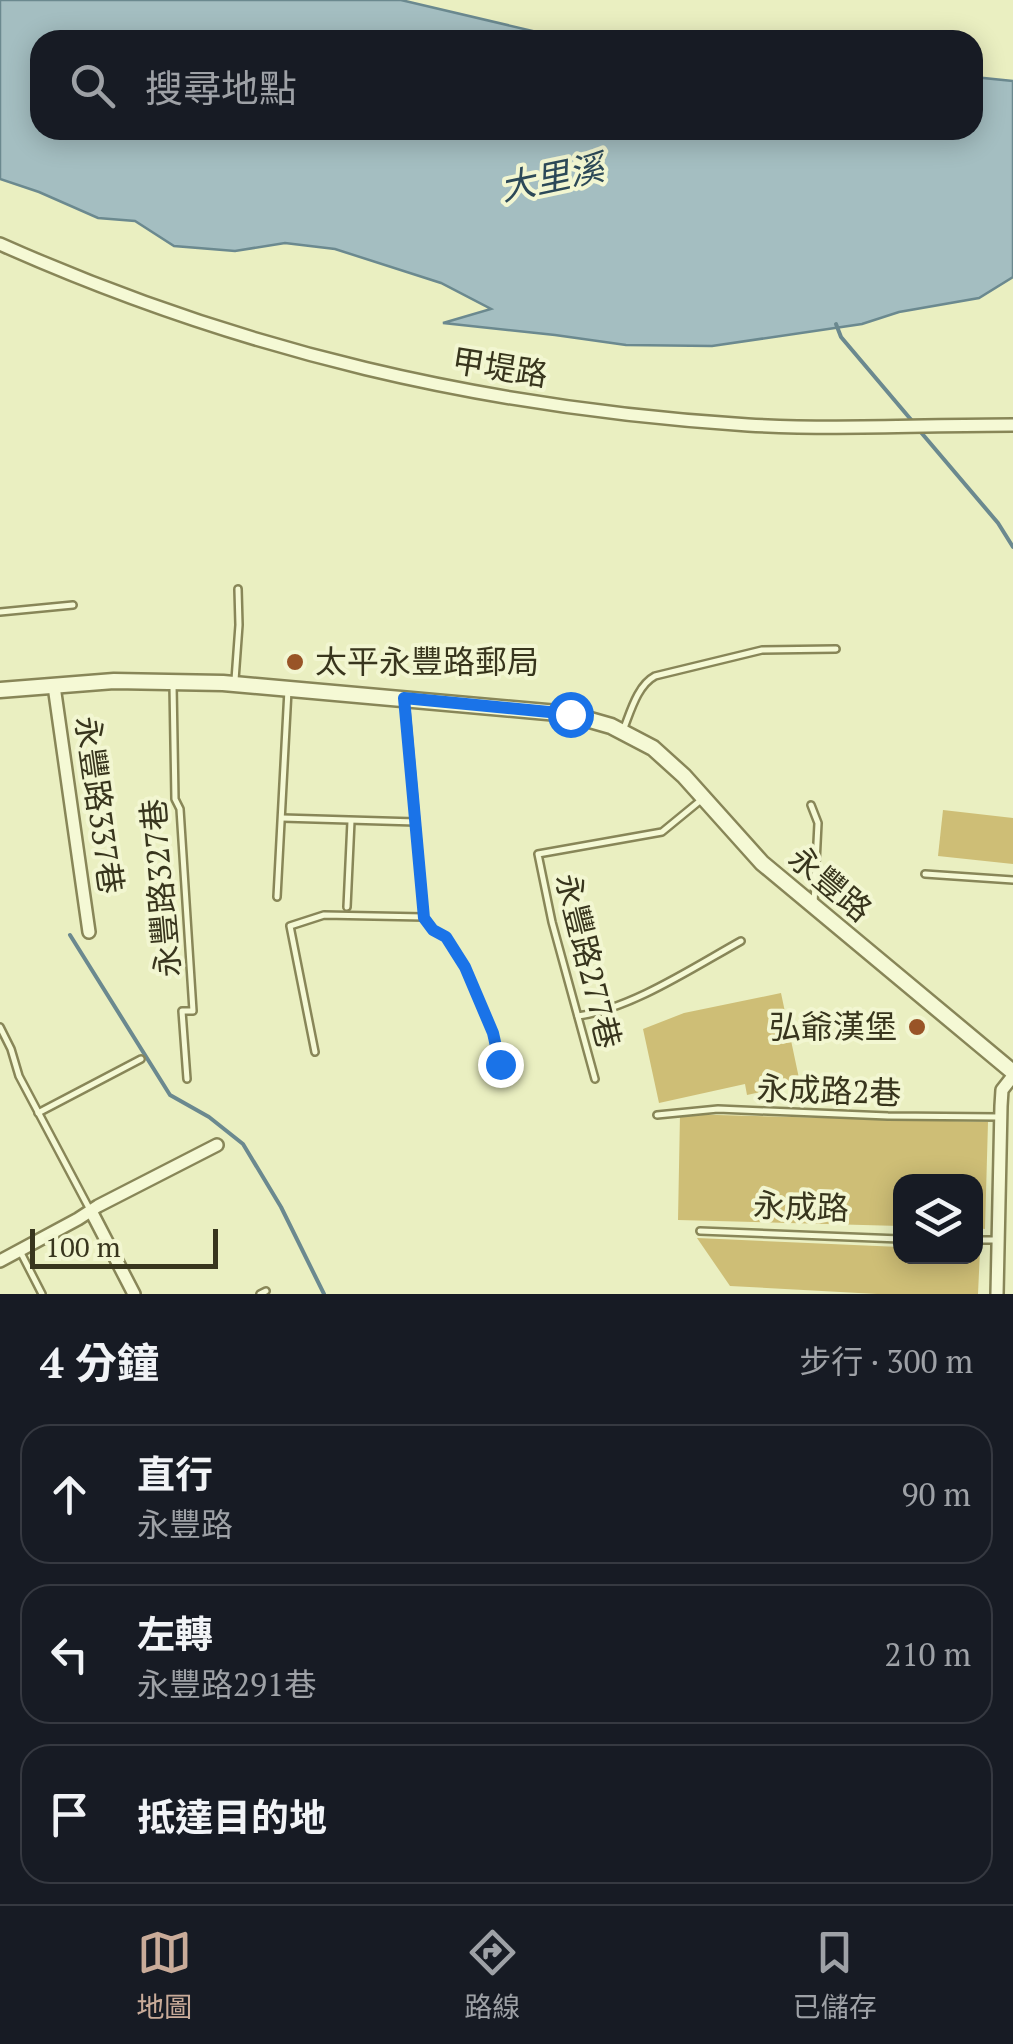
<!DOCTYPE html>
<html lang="zh-TW">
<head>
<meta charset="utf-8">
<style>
	body { margin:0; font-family:"PT Serif","Noto Sans TC",serif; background:#20242c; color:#f1f3f6 }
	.controls { position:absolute; right:30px; bottom:30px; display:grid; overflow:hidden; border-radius:20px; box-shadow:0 5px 25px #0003 }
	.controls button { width:90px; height:90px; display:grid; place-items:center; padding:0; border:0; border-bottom:2px solid #363941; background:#171b24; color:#f1f3f6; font:50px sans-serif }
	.scale { position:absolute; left:30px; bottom:25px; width:188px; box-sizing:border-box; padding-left:10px; border:5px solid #38351d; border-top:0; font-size:28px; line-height:35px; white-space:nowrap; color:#38351d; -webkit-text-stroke:8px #f2f6d1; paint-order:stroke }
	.stop { position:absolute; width:30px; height:30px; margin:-22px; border:8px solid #1a73e8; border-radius:50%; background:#fff }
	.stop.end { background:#1a73e8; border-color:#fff; box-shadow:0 2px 10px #0008 }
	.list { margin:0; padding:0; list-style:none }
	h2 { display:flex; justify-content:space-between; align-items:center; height:130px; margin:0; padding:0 40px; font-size:42px }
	h2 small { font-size:32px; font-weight:400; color:#9ea1a6 }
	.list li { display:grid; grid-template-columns:65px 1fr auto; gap:30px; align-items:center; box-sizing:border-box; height:140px; margin:0 20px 20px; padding:0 20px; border:2px solid #363941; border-radius:30px }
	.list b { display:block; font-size:38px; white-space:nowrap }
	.list p { margin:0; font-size:32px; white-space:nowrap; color:#9ea1a6 }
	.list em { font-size:32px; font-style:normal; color:#9ea1a6 }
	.icon { flex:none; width:55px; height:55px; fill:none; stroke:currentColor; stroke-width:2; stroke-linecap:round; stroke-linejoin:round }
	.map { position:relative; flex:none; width:1013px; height:1294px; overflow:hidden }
	.search { position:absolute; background:#171b24; box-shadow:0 5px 25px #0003; left:30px; right:30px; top:30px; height:110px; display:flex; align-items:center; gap:25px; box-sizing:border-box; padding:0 35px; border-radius:30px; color:#9ea1a6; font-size:38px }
	.sheet { height:610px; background:#171b24 }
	nav { display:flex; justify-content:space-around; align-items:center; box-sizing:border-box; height:140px; border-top:2px solid #363941; background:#171b24; font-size:28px; color:#9ea1a6 }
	nav a { display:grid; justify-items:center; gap:5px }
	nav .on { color:#c9ab99 }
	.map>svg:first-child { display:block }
	.water { fill:#a4bec1; stroke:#6b898f; stroke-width:2.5 }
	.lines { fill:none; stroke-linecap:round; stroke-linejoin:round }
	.stream { stroke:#6b898f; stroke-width:4 }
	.building { fill:#cebe76 }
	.service-casing { stroke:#888658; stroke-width:10 }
	.minor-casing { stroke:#888658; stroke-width:16 }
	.tertiary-casing { stroke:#888658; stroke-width:19 }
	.service { stroke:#f5f9d5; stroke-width:5 }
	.minor { stroke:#f5f9d5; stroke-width:11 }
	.tertiary { stroke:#f5f9d5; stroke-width:14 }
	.route { stroke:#1a73e8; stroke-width:12 }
	.poi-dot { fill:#995427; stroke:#f2f6d1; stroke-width:4 }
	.labels { text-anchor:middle; stroke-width:8; stroke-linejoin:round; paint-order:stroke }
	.street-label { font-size:32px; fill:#38351d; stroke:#f2f6d1 }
	.poi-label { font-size:32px; fill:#38351d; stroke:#f2f6d1; text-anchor:start }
	.water-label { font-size:35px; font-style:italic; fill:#2c4958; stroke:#f2f6d1 }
</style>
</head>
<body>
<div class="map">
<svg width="1013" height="1294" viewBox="0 0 1013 1294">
	<rect width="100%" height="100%" fill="#eaefc1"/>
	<!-- water -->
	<polygon class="water" points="0,0 401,0 571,40 40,40 40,130 973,130 973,77 1013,81 1013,277 979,298 899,312 862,324 712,346 626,345 555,335 443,323 491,309 441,283 335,249 285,243 235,251 174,246 135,221 98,218 39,192 0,179"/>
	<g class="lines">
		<!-- stream -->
		<g class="stream">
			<polyline points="836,324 841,337 913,422"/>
			<polyline points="919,430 998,523 1013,547"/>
			<polyline points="70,935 170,1095 209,1117 243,1144 281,1207 324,1294"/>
		</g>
	</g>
	<!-- building -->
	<g class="building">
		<polygon points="943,810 1013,818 1013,864 938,856"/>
		<polygon points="781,993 800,1083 747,1095 745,1084 659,1103 643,1029 684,1013"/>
		<polygon points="680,1114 988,1122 985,1229 976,1228 976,1182 900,1182 900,1226 678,1220"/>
		<polygon points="697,1238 900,1247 900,1256 976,1256 976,1250 980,1250 978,1294 877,1294 730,1286"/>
	</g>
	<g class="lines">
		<defs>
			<g id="service">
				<polyline points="0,612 73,605"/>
				<polyline points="235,680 239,625 238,589"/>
				<polyline points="173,685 175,799 180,809 193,1011 182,1011 187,1079"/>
				<polyline points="405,701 424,917 433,930 446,937 465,967 493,1033 500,1064"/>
				<path d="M624,728C631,710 638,685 655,676L762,650L836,649"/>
				<polyline points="811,805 818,823 814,904"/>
				<polyline points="282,818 416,822"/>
				<polyline points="925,874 1013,880"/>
				<polyline points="277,897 288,690"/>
				<polyline points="347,907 351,821"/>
				<path d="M578,1016C631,1009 694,967 741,941"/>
				<polyline points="0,1027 11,1049 19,1076 89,1208"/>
				<polyline points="315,1052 290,926 324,915 424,917"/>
				<polyline points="595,1079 552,922 538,854 662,832 701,800"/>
				<polyline points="38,1113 141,1059"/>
				<polyline points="657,1115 718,1109 888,1116 998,1117"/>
				<polyline points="700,1231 900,1239"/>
				<polyline points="976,1240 995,1240"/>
				<polyline points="21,1253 42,1294"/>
				<polyline points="260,1294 266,1291"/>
			</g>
			<g id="minor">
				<path d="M0,244C242,352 484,408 748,425C836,430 925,425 1013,425"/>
				<polyline points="54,686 89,932"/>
				<polyline points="91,1211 134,1294"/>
				<polyline points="0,1261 78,1219 98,1206 217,1145"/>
				<polyline points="997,1294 1001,1106 1002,1090 1013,1076"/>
			</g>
			<polyline id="tertiary" points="0,690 114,681 223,683 569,714 611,726 653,748 684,776 762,863 1013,1072"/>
		</defs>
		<!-- service casing -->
		<use href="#service" class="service-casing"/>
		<!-- minor casing -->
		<use href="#minor" class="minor-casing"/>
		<!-- tertiary casing -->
		<use href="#tertiary" class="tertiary-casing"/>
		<!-- service -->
		<use href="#service" class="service"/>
		<!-- minor -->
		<use href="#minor" class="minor"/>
		<!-- tertiary -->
		<use href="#tertiary" class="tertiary"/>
	</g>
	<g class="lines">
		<!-- route -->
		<polyline class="route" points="500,1064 493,1033 465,967 446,937 433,930 424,918 404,698 570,714"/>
	</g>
	<!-- markers -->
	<g class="poi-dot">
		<circle cx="295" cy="662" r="10"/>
		<circle cx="917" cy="1027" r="10"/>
	</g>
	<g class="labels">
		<!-- street labels -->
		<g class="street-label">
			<text transform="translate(500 368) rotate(9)" y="11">甲堤路</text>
			<text transform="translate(99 805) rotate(82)" y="11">永豐路337巷</text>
			<text transform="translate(830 884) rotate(40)" y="11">永豐路</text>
			<text transform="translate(161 888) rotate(-95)" y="11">永豐路327巷</text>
			<text transform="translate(588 961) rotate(76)" y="11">永豐路277巷</text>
			<text transform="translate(829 1091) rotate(2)" y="11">永成路2巷</text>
			<text transform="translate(801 1207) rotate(2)" y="11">永成路</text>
		</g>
		<!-- poi labels -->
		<g class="poi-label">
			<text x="315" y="673">太平永豐路郵局</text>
			<text x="897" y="1038" text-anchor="end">弘爺漢堡</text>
		</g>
		<!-- water labels -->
		<g class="water-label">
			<text transform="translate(552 178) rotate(-12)" y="12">大里溪</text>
		</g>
	</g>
</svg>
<div class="controls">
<button><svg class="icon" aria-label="layers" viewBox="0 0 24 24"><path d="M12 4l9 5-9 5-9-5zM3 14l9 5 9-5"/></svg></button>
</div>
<div class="scale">100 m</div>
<div class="stop" style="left:570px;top:714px"></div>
<div class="stop end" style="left:500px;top:1064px"></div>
<div class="search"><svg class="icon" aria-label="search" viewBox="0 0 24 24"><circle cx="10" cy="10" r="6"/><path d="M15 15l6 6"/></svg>搜尋地點</div>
</div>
<section class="sheet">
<h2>4 分鐘<small>步行 · 300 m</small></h2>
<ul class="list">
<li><svg class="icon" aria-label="ahead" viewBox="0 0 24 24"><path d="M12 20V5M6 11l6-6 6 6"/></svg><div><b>直行</b><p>永豐路</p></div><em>90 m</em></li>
<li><svg class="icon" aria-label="left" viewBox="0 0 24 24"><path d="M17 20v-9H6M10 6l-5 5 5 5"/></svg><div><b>左轉</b><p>永豐路291巷</p></div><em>210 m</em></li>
<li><svg class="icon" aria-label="arrive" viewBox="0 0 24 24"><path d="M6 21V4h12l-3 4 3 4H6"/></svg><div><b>抵達目的地</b></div></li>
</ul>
</section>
<nav>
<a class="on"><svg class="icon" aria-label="map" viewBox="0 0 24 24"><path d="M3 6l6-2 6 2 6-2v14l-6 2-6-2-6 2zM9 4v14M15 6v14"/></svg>地圖</a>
<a><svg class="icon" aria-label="directions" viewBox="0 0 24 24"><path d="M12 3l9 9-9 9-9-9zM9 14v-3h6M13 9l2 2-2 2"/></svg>路線</a>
<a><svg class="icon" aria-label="saved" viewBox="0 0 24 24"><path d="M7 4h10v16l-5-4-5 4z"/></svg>已儲存</a>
</nav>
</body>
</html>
